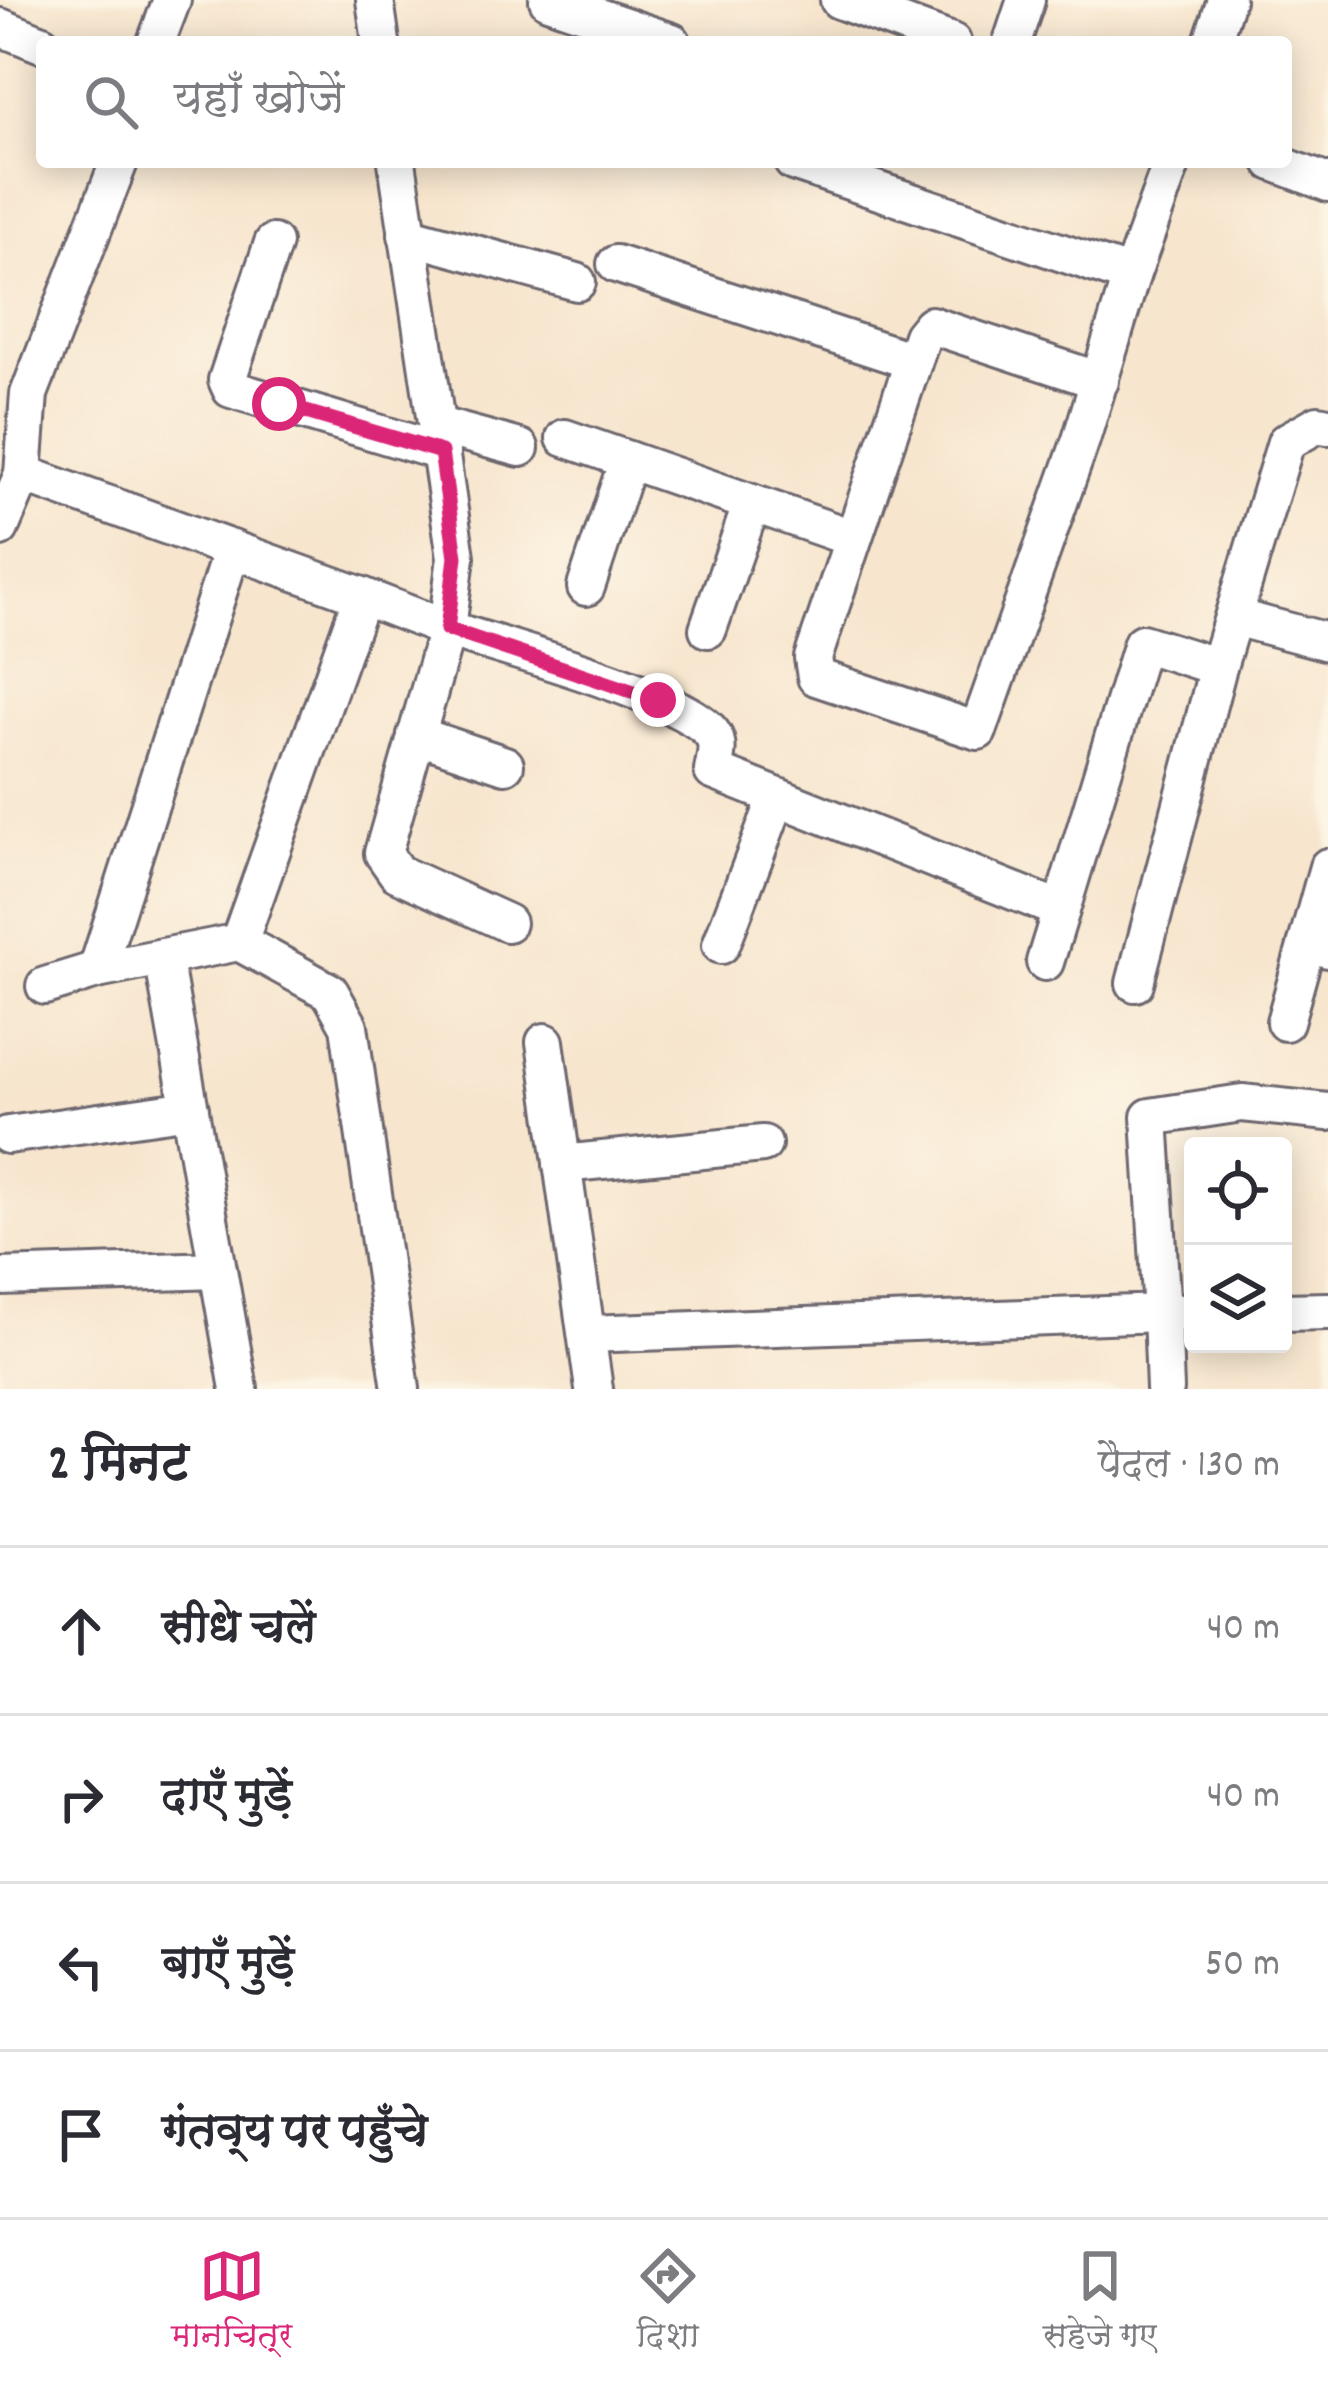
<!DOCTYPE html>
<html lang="hi">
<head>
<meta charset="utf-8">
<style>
	body { margin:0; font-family:Dekko,"Playpen Sans Deva",sans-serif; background:#f2f2f3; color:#2b2b33 }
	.controls { position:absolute; right:36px; bottom:36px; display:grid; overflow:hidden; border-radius:12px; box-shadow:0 6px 30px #0003 }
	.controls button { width:108px; height:108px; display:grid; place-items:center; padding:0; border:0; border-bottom:3px solid #e1e1e2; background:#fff; color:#2b2b33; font:60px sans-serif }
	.stop { position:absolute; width:36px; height:36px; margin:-27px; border:9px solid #db2777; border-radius:50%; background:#fff }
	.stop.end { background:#db2777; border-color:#fff; box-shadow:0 3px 12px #0008 }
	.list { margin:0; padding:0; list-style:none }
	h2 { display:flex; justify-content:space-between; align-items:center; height:156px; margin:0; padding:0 48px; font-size:51px }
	h2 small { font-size:39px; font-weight:400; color:#7c7c81 }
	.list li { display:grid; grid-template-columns:78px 1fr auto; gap:36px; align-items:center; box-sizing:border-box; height:168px; padding:0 48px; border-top:3px solid #e1e1e2 }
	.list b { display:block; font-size:45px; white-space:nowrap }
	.list em { font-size:39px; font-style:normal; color:#7c7c81 }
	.icon { flex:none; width:66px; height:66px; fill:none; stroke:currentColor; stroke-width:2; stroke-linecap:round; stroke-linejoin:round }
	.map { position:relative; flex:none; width:1328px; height:1389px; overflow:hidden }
	.search { position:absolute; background:#fff; box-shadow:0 6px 30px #0003; left:36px; right:36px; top:36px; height:132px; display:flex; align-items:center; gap:30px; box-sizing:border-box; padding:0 42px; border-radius:12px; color:#7c7c81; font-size:45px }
	.sheet { height:828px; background:#fff }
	nav { display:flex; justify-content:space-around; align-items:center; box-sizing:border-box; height:168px; border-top:3px solid #e1e1e2; background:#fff; font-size:33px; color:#7c7c81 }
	nav a { display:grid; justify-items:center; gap:6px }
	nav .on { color:#db2777 }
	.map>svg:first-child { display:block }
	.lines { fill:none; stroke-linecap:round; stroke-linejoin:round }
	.minor-casing { stroke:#6d666e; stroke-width:42 }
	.minor { stroke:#fff; stroke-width:36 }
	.route { stroke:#db2777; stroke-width:15 }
</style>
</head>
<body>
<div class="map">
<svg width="1328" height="1389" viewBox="0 0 1328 1389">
	<rect width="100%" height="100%" fill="#fcf5e5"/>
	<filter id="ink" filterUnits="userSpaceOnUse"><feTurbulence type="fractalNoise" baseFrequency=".00833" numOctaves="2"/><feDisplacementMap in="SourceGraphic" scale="24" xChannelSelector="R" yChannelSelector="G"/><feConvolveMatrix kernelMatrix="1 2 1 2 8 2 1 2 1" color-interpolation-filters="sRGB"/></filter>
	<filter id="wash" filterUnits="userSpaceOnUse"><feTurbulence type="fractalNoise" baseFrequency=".004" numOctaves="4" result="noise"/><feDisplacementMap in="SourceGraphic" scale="48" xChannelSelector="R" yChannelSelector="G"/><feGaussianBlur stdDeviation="2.7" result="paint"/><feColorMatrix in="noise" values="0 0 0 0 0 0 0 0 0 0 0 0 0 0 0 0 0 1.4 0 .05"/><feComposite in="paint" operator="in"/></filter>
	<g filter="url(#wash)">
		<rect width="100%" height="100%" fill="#f7e5cd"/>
	</g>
	<g filter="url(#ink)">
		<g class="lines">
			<defs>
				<g id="minor">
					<polyline points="375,0 381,42"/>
					<polyline points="548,0 672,42"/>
					<polyline points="839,0 952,42"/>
					<polyline points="0,27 42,44"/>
					<polyline points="156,42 172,0"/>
					<polyline points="1012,42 1026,0"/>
					<polyline points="1212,42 1226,0"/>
					<polyline points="793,162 1131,276 1172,162"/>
					<polyline points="1273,162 1328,183"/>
					<polyline points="407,235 577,282"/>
					<polyline points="273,243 227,380 231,389 441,452"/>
					<polyline points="616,264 913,361"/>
					<polyline points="1100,381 931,325 922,336 813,658 816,677 978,731 1081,440 1131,276"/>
					<polyline points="439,426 520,448"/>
					<polyline points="565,438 852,538"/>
					<polyline points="23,474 29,394 119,162"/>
					<polyline points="0,528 23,474 362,596 239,942 163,957 239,1389"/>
					<polyline points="586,587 628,460"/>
					<polyline points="362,596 447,629 456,557 397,162"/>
					<polyline points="1234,617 1328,642"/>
					<polyline points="708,629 752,503"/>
					<polyline points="1218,667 1286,442 1318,424 1328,426"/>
					<polyline points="416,735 505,765"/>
					<polyline points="1328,867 1307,943 1328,949"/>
					<path d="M507,923L397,873L383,853L447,629C498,646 689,697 713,735C720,746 715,758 713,771L1061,910L1142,643L1218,667L1135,983"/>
					<polyline points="239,942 330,992 349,1026 401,1389"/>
					<polyline points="721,945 777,798"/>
					<polyline points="163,957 97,970 232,549"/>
					<polyline points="1045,962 1061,910"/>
					<polyline points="45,986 97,970"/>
					<polyline points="1285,1022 1307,943"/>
					<polyline points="545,1042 594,1389"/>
					<polyline points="8,1135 190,1109"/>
					<polyline points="562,1164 763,1144"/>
					<polyline points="0,1277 218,1270"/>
					<polyline points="1283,1312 1328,1311"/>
					<polyline points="587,1334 1162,1313 1150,1117 1242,1103 1328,1112"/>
					<polyline points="1165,1389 1162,1313 1193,1312"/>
				</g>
			</defs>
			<!-- minor casing -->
			<use href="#minor" class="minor-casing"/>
			<!-- minor -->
			<use href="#minor" class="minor"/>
		</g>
	</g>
	<g class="lines" filter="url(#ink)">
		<!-- route -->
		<polyline class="route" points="279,404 441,452 456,557 447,629 658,700"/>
	</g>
</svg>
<div class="controls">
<button><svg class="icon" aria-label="locate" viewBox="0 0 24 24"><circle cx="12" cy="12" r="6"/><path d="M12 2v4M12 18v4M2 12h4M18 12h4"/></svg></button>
<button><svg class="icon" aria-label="layers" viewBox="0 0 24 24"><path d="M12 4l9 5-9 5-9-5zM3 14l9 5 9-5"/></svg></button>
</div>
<div class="stop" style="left:279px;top:404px"></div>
<div class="stop end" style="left:658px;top:700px"></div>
<div class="search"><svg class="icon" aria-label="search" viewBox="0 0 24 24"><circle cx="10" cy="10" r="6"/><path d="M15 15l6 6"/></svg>यहाँ खोजें</div>
</div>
<section class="sheet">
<h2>2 मिनट<small>पैदल · 130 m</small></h2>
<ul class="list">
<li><svg class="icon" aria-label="ahead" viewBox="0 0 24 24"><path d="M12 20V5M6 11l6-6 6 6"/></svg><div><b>सीधे चलें</b></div><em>40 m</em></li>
<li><svg class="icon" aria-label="right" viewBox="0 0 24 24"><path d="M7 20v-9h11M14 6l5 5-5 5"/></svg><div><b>दाएँ मुड़ें</b></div><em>40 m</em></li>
<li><svg class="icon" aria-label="left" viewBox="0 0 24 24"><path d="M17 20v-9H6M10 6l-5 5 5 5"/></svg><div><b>बाएँ मुड़ें</b></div><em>50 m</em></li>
<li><svg class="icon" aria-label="arrive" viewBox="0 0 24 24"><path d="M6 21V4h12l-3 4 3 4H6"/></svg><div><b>गंतव्य पर पहुँचे</b></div></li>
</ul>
</section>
<nav>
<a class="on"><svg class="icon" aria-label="map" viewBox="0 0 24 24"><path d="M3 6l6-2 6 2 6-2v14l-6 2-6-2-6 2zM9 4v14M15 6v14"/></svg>मानचित्र</a>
<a><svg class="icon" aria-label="directions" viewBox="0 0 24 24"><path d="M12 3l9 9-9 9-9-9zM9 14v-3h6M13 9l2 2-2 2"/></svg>दिशा</a>
<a><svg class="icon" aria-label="saved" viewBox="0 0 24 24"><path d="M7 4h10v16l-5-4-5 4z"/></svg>सहेजे गए</a>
</nav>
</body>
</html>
